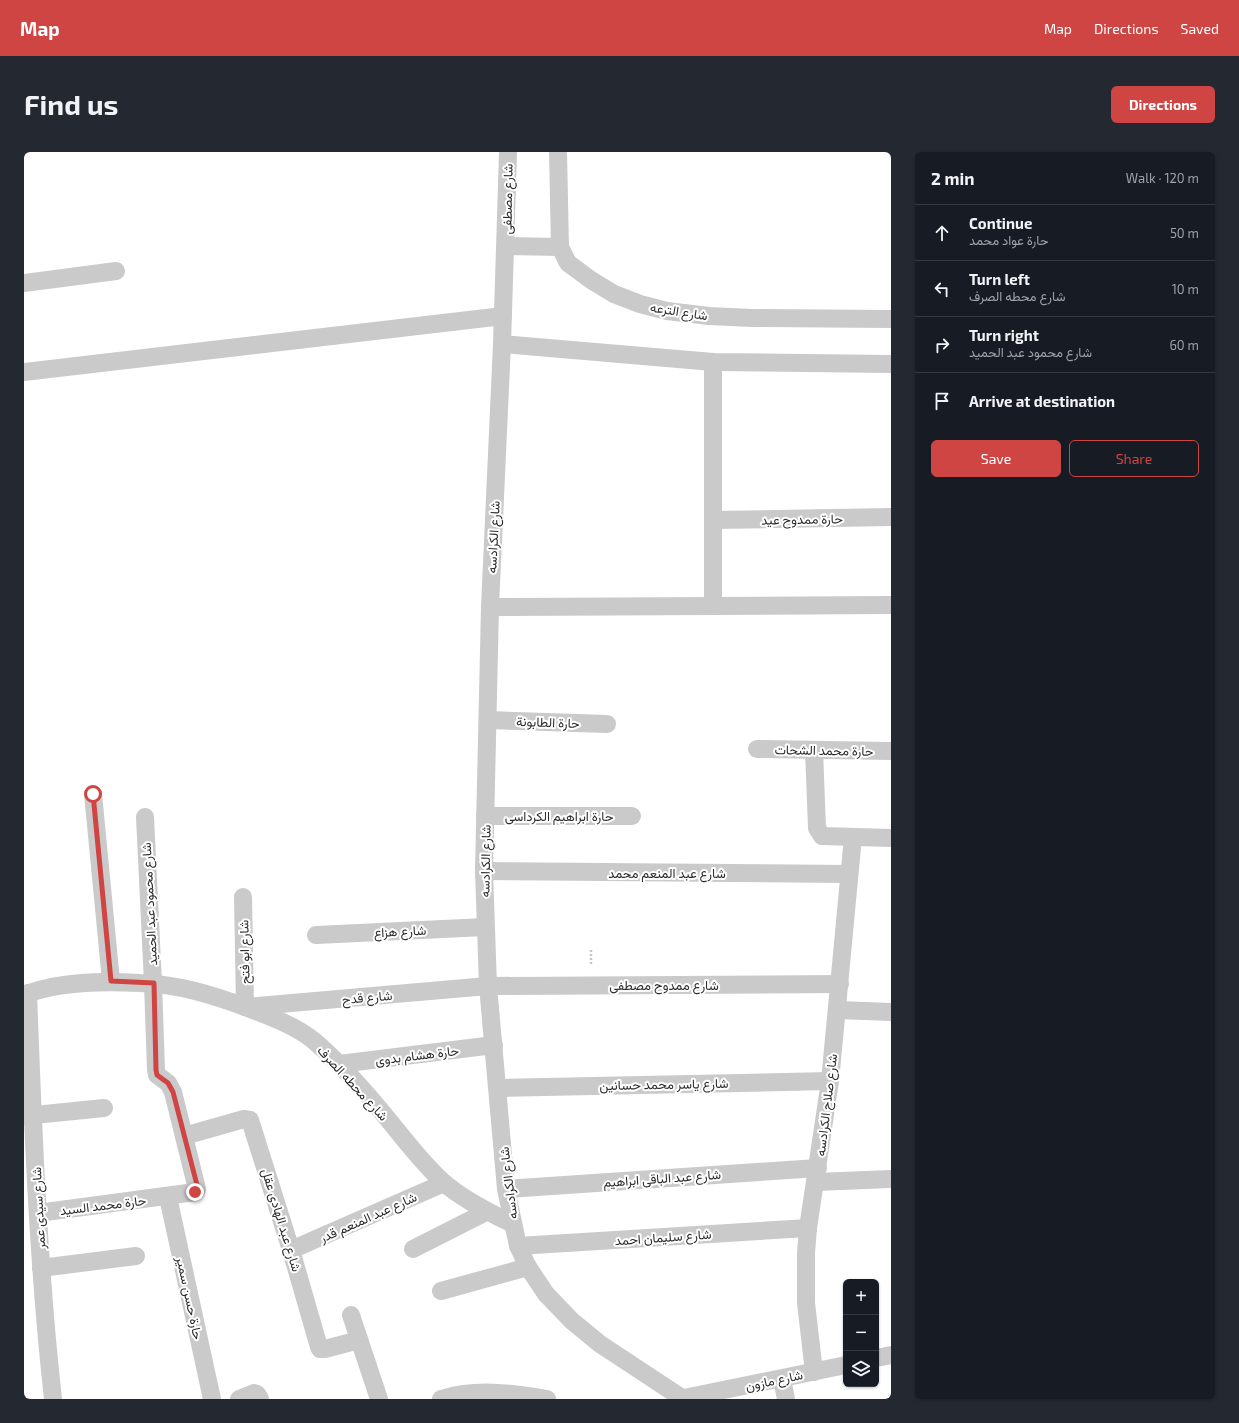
<!DOCTYPE html>
<html lang="en">
<head>
<meta charset="utf-8">
<style>
	body { margin:0; font-family:"Exo 2",Vazirmatn,sans-serif; background:#242831; color:#f1f3f6 }
	.controls { position:absolute; right:12px; bottom:12px; display:grid; overflow:hidden; border-radius:6px; box-shadow:0 1px 3px #0004 }
	.controls button { width:36px; height:36px; display:grid; place-items:center; padding:0; border:0; border-bottom:1px solid #363941; background:#171b24; color:#f1f3f6; font:20px sans-serif }
	.stop { position:absolute; width:12px; height:12px; margin:-9px; border:3px solid #cf4543; border-radius:50%; background:#fff }
	.stop.end { background:#cf4543; border-color:#fff; box-shadow:0 1px 4px #0008 }
	.list { margin:0; padding:0; list-style:none }
	h2 { display:flex; justify-content:space-between; align-items:center; height:52px; margin:0; padding:0 16px; font-size:17px }
	h2 small { font-size:13px; font-weight:400; color:#9ea1a6 }
	.list li { display:grid; grid-template-columns:26px 1fr auto; gap:12px; align-items:center; box-sizing:border-box; height:56px; padding:0 16px; border-top:1px solid #363941 }
	.list b { display:block; font-size:15px; white-space:nowrap }
	.list p { margin:0; font-size:13px; white-space:nowrap; color:#9ea1a6 }
	.list em { font-size:13px; font-style:normal; color:#9ea1a6 }
	.actions { display:flex; gap:8px; padding:12px 16px }
	.actions a { flex:1; padding:9px 0; border:1px solid #cf4543; border-radius:6px; text-align:center; font-size:14px; color:#cf4543 }
	.actions .main { background:#cf4543; color:#fff }
	.icon { flex:none; width:22px; height:22px; fill:none; stroke:currentColor; stroke-width:2; stroke-linecap:round; stroke-linejoin:round }
	.map { position:relative; flex:none; width:867px; height:1247px; overflow:hidden; border-radius:6px }
	header { display:flex; align-items:center; gap:24px; box-sizing:border-box; height:56px; padding:0 20px; background:#cf4543; color:#fff }
	header strong { font-size:19px }
	nav { display:flex; gap:22px; margin-inline-start:auto; font-size:14px }
	.intro { display:flex; align-items:center; justify-content:space-between; box-sizing:border-box; height:96px; padding:0 24px }
	h1 { margin:0; font-size:28px }
	.button { padding:10px 18px; border-radius:6px; background:#cf4543; color:#fff; font-size:14px; font-weight:700 }
	main { display:flex; gap:24px; padding:0 24px }
	aside { flex:1; background:#171b24; border-radius:6px; box-shadow:0 1px 3px #0004 }
	.map>svg:first-child { display:block }
	.lines { fill:none; stroke-linecap:round; stroke-linejoin:round }
	.path { stroke:#c7c7c7; stroke-width:2.5; stroke-dasharray:2 2; stroke-linecap:butt }
	.minor { stroke:#cacaca; stroke-width:18 }
	.route { stroke:#cf4543; stroke-width:5 }
	.labels { text-anchor:middle; stroke-width:4; stroke-linejoin:round; paint-order:stroke }
	.street-label { font-size:13px; fill:#2d2d2d; stroke:#fff }
</style>
</head>
<body>
<header>
<strong>Map</strong>
<nav><a>Map</a><a>Directions</a><a>Saved</a></nav>
</header>
<div class="intro"><h1>Find us</h1><a class="button">Directions</a></div>
<main>
<div class="map">
<svg width="867" height="1247" viewBox="0 0 867 1247">
	<rect width="100%" height="100%" fill="#fff"/>
	<g class="lines">
		<!-- path -->
		<polyline class="path" points="567,798 567,814"/>
		<!-- minor -->
		<g class="minor">
			<polyline points="484,0 478,192 466,455 460,719 464,834 482,1037 494,1094 504,1115 522,1142 548,1169 576,1192 658,1246"/>
			<polyline points="534,0 536,95 544,111 567,128 590,142 616,152 643,159 685,164 728,166 867,167"/>
			<polyline points="482,94 536,95"/>
			<polyline points="0,131 92,119"/>
			<polyline points="478,192 689,210 867,212"/>
			<polyline points="0,220 479,164"/>
			<polyline points="689,368 867,365"/>
			<polyline points="689,453 689,210"/>
			<polyline points="466,455 867,453"/>
			<polyline points="464,568 583,572"/>
			<polyline points="733,597 867,599"/>
			<polyline points="790,598 793,676 798,684 867,686"/>
			<polyline points="69,642 87,829"/>
			<polyline points="461,664 608,664"/>
			<polyline points="460,719 825,722"/>
			<polyline points="219,745 221,855 464,834 816,832"/>
			<polyline points="292,783 461,775"/>
			<path d="M4,841C9,976 14,1112 29,1247"/>
			<path d="M0,843C35,829 79,829 116,831C154,832 189,843 224,856C247,865 270,873 289,888C314,909 337,935 358,960C378,984 396,1009 419,1030C438,1047 466,1061 489,1072"/>
			<polyline points="814,858 867,860"/>
			<polyline points="315,912 470,893"/>
			<polyline points="475,936 806,929"/>
			<polyline points="0,964 80,956"/>
			<polyline points="160,984 220,967 226,968 267,1098 295,1195 296,1197 301,1197 335,1188"/>
			<polyline points="792,1030 867,1027"/>
			<polyline points="482,1037 794,1016"/>
			<polyline points="144,1045 188,1247"/>
			<polyline points="14,1061 171,1040 173,1037 149,940 144,931 133,923 132,918 129,831 121,665"/>
			<polyline points="494,1094 784,1076"/>
			<polyline points="389,1097 462,1060"/>
			<polyline points="267,1098 420,1031"/>
			<polyline points="17,1116 112,1104"/>
			<polyline points="417,1139 504,1115"/>
			<polyline points="327,1163 355,1247"/>
			<polyline points="852,1206 867,1203"/>
			<polyline points="790,1220 782,1151 782,1101 784,1076 806,929 829,685"/>
			<polyline points="758,1227 762,1247"/>
			<polyline points="215,1247 230,1241 233,1242 236,1247"/>
			<path d="M417,1247C451,1236 488,1241 523,1247"/>
			<polyline points="655,1247 822,1213"/>
		</g>
	</g>
	<g class="lines">
		<!-- route -->
		<polyline class="route" points="69,642 87,829 130,831 132,918 133,923 144,931 149,940 173,1033 171,1040"/>
	</g>
	<g class="labels">
		<!-- street labels -->
		<g class="street-label">
			<text transform="translate(483 47) rotate(-89)" y="5">شارع مصطفى</text>
			<text transform="translate(655 159) rotate(9)" y="5">شارع الترعه</text>
			<text transform="translate(778 367) rotate(-1)" y="5">حارة ممدوح عيد</text>
			<text transform="translate(469 385) rotate(-87)" y="5">شارع الكرادسه</text>
			<text transform="translate(524 570) rotate(2)" y="5">حارة الطابونة</text>
			<text transform="translate(800 598) rotate(1)" y="5">حارة محمد الشحات</text>
			<text x="535" y="669">حارة ابراهيم الكرداسى</text>
			<text transform="translate(461 709) rotate(-89)" y="5">شارع الكرادسه</text>
			<text x="643" y="726">شارع عبد المنعم محمد</text>
			<text transform="translate(125 752) rotate(-93)" y="5">شارع محمود عبد الحميد</text>
			<text transform="translate(376 779) rotate(-3)" y="5">شارع هزاع</text>
			<text transform="translate(220 800) rotate(-91)" y="5">شارع ابو فتح</text>
			<text x="640" y="838">شارع ممدوح مصطفى</text>
			<text transform="translate(343 845) rotate(-5)" y="5">شارع قدح</text>
			<text transform="translate(393 903) rotate(-7)" y="5">حارة هشام بدوى</text>
			<text transform="translate(329 931) rotate(47)" y="5">شارع محطه الصرف</text>
			<text transform="translate(640 932) rotate(-1)" y="5">شارع ياسر محمد حسانين</text>
			<text transform="translate(802 953) rotate(-83)" y="5">شارع صلاح الكرادسه</text>
			<text transform="translate(638 1026) rotate(-4)" y="5">شارع عبد الباقى ابراهيم</text>
			<text transform="translate(484 1031) rotate(-97)" y="5">شارع الكرادسه</text>
			<text transform="translate(79 1053) rotate(-7)" y="5">حارة محمد السيد</text>
			<text transform="translate(14 1056) rotate(-93)" y="5">شارع سيدى عمر</text>
			<text transform="translate(344 1065) rotate(-24)" y="5">شارع عبد المنعم قدر</text>
			<text transform="translate(258 1068) rotate(73)" y="5">شارع عبد الهادى عقل</text>
			<text transform="translate(639 1085) rotate(-4)" y="5">شارع سليمان احمد</text>
			<text transform="translate(166 1146) rotate(78)" y="5">حارة حسن سمير</text>
			<text transform="translate(750 1228) rotate(-12)" y="5">شارع مازون</text>
		</g>
	</g>
</svg>
<div class="controls">
<button>+</button>
<button>−</button>
<button><svg class="icon" aria-label="layers" viewBox="0 0 24 24"><path d="M12 4l9 5-9 5-9-5zM3 14l9 5 9-5"/></svg></button>
</div>
<div class="stop" style="left:69px;top:642px"></div>
<div class="stop end" style="left:171px;top:1040px"></div>
</div>
<aside>
<h2>2 min<small>Walk · 120 m</small></h2>
<ul class="list">
<li><svg class="icon" aria-label="ahead" viewBox="0 0 24 24"><path d="M12 20V5M6 11l6-6 6 6"/></svg><div><b>Continue</b><p>حارة عواد محمد</p></div><em>50 m</em></li>
<li><svg class="icon" aria-label="left" viewBox="0 0 24 24"><path d="M17 20v-9H6M10 6l-5 5 5 5"/></svg><div><b>Turn left</b><p>شارع محطه الصرف</p></div><em>10 m</em></li>
<li><svg class="icon" aria-label="right" viewBox="0 0 24 24"><path d="M7 20v-9h11M14 6l5 5-5 5"/></svg><div><b>Turn right</b><p>شارع محمود عبد الحميد</p></div><em>60 m</em></li>
<li><svg class="icon" aria-label="arrive" viewBox="0 0 24 24"><path d="M6 21V4h12l-3 4 3 4H6"/></svg><div><b>Arrive at destination</b></div></li>
</ul>
<div class="actions"><a class="main">Save</a><a>Share</a></div>
</aside>
</main>
</body>
</html>
